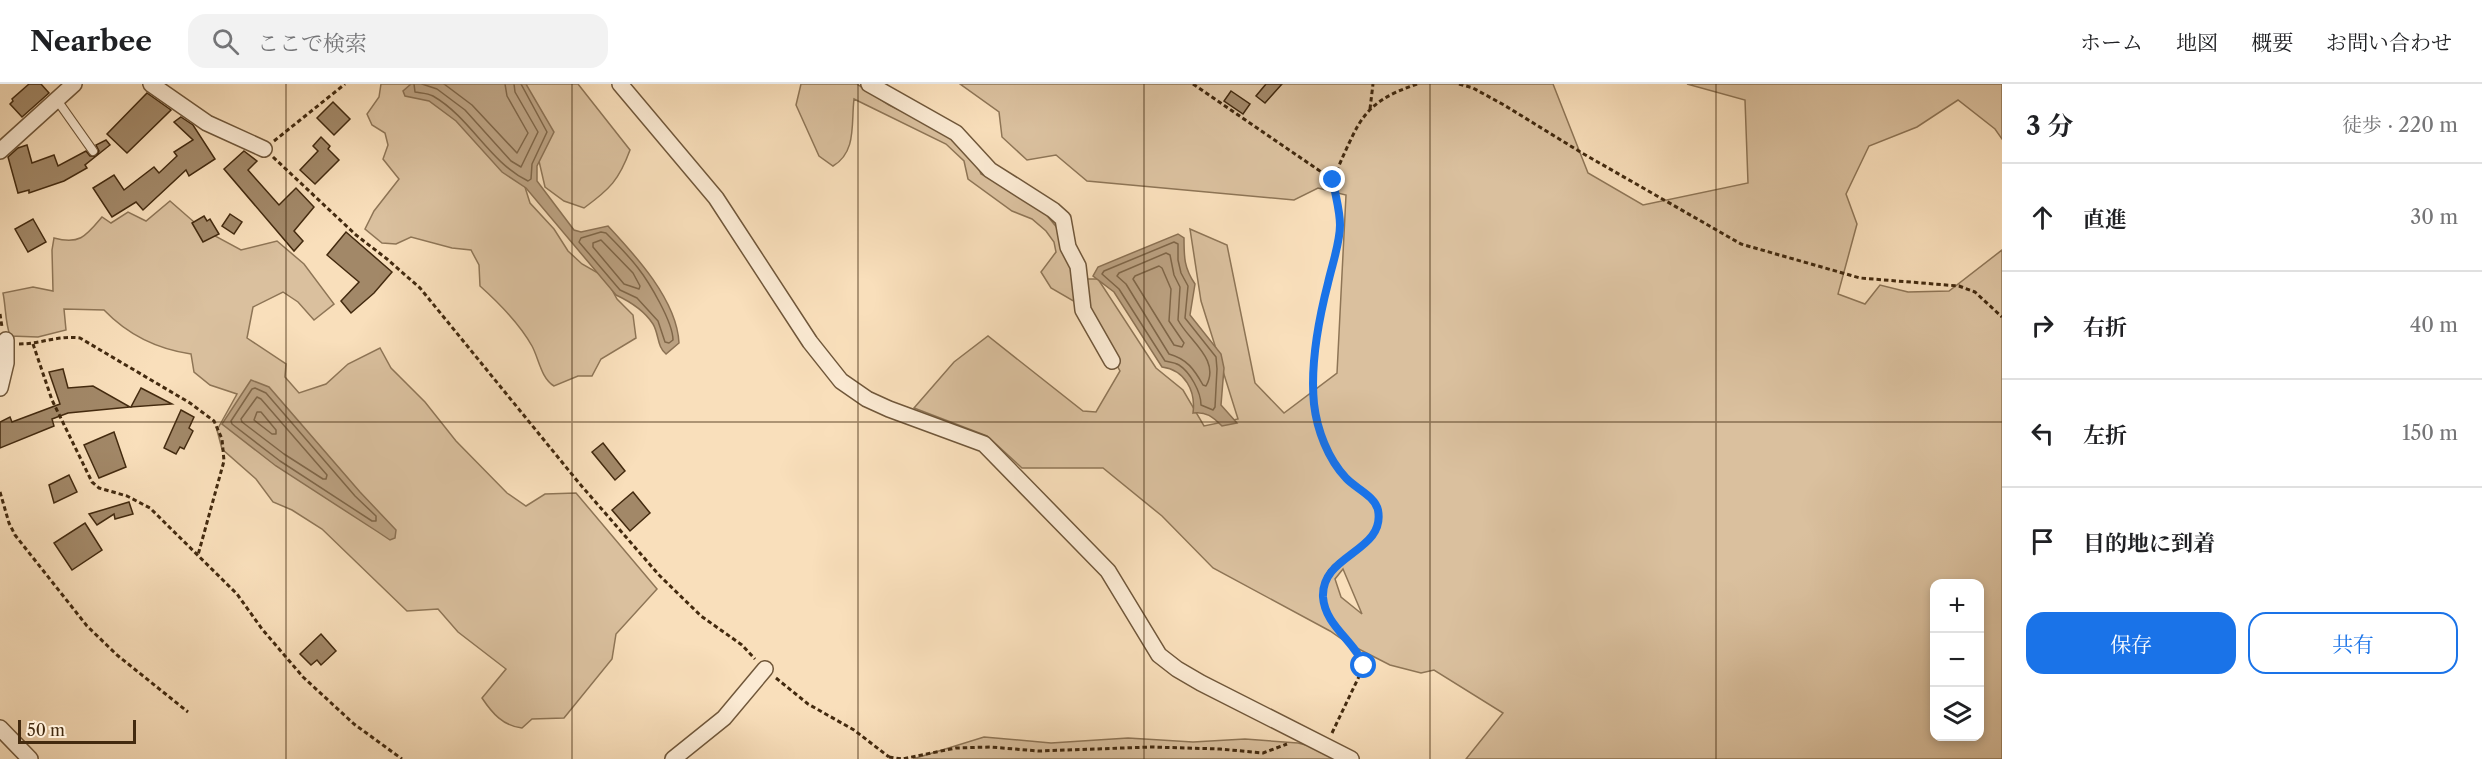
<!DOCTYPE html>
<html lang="ja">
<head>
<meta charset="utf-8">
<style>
	body { margin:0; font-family:"Libre Caslon Text","Noto Serif JP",serif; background:#f2f2f2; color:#202124 }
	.controls { position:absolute; right:18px; bottom:18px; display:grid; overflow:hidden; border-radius:12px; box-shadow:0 3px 9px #0003 }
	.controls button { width:54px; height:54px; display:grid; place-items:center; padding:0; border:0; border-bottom:2px solid #e0e0e0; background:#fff; color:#202124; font:30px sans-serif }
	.scale { position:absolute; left:18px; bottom:15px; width:118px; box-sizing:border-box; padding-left:6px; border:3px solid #432a0f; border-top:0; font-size:16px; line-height:21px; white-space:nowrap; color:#432a0f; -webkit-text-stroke:4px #fbead3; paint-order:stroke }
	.stop { position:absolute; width:18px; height:18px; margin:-14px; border:4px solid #1a73e8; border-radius:50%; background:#fff }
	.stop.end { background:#1a73e8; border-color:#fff; box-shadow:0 2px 6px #0008 }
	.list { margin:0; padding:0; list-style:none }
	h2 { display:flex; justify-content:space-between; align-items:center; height:78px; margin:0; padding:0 24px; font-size:26px }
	h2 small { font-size:20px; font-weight:400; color:#757577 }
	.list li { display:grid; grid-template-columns:39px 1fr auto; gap:18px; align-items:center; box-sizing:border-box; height:108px; padding:0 24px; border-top:2px solid #e0e0e0 }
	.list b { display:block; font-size:22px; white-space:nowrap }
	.list em { font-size:20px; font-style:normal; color:#757577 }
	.actions { display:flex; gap:12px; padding:18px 24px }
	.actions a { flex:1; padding:14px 0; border:2px solid #1a73e8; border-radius:18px; text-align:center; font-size:21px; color:#1a73e8 }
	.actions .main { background:#1a73e8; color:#fff }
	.icon { flex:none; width:33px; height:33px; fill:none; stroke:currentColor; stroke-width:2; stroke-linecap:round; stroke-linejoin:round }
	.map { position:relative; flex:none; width:2002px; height:675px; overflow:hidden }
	header { display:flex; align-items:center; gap:36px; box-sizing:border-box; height:84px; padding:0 30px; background:#fff; border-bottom:2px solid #e0e0e0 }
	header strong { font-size:28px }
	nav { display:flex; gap:33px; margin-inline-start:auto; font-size:21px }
	.search { width:420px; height:54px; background:#f2f2f2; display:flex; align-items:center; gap:15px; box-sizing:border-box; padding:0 21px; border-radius:18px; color:#757577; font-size:22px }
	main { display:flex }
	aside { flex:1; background:#fff }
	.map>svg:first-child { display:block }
	.green { fill:#dac09e; stroke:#8e7556; stroke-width:1.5; fill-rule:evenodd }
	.water { fill:#bba181; stroke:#8b7153; stroke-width:1.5 }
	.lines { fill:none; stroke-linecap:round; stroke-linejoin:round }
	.shore { stroke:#7f6648; stroke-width:1.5 }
	.building { fill:#a28868; stroke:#432a0f; stroke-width:1.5 }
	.lane-casing { stroke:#70573a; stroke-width:10 }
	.street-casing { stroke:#70573a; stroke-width:18 }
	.path { stroke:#432a0f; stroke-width:3; stroke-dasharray:4.5 3; stroke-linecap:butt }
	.lane { stroke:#fbead3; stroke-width:8 }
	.street { stroke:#fbead3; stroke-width:15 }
	.route { stroke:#1a73e8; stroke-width:8 }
	.grid { fill:none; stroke:#432a0f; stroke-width:1.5; stroke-opacity:0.55 }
</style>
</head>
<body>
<header>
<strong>Nearbee</strong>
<div class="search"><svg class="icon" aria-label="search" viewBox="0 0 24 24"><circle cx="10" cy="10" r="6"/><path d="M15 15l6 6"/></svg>ここで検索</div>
<nav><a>ホーム</a><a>地図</a><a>概要</a><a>お問い合わせ</a></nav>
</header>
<main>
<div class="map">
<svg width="2002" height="675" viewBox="0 0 2002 675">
	<rect width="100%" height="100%" fill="#f9dfbb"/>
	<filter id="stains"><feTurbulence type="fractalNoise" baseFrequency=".00333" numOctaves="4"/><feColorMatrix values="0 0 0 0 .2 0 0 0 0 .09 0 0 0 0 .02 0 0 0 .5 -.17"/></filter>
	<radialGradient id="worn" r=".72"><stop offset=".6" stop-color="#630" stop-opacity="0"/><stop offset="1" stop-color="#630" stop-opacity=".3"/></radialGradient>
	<!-- green -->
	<g class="green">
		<path d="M381,0H414L519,84L530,119L554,145L568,167L582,180L605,193L617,215L633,231L636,254L601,275L592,292H578L554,302C541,294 539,275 532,262C519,239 499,219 480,202L479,181L471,166L452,164L411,153L396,160L382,159L365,145L374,127L399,95L383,75L388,61L385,49L372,41L367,30L379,13Z"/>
		<path d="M510,0H578L630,66C619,96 610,105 584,124L564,117L545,103L536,64Z"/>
		<path d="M801,0H857L889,21L953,53L973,71L981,90L1018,109L1045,129L1058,145L1084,195H1098L1156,284L1183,306L1204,342L1238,335L1201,217L1190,145L1227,161L1255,299L1284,329L1337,289L1346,111L1318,104L1294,116L1087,97L1056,71L1027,76L1002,53L999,28L960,0H1553L1588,89L1643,121L1748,99L1745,16L1687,0H2002V55L1995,45L1958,16L1917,43L1869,62L1846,110L1857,140L1838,210L1865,220L1880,201L1908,208L1949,207L2002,166V675H1466L1503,629L1434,586L1421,589L1390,581L1349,560L1330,547L1213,484L1162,432L1103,384H1022L987,352L914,324L954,278L988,252L1083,327L1096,328L1120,287L1084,223L1051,204L1041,188L1056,168L1054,158L1046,147L1032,135L1012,127L968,95L964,77L946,60L854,15C851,39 857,68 833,82L819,72L796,21ZM1343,485L1362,530L1341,513L1335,495ZM1934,500H1980V652H1934Z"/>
		<path d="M170,117L202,145L241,166L277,157L304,180L334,220L314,236L298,218L283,208L253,223L247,254L286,280L285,293L299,309L326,300L348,280L380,264L391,284L425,318L456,357L507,409L526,422L545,410L576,409L657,505L616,550L612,575L564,634L532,635L522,644C503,642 492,629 482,614L506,585L458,548L438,525L407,527L322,445L292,426L273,418L256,395L222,365L217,346L237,310L210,301L194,288L191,270C157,265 128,251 104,226L64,225L66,246L38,253L10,252C5,237 6,224 3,209L33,203L53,207L52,166L54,154C80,161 86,152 102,133L111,139L128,128L146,137Z"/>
		<polygon points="984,653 1051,659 1128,654 1193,658 1245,655 1298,659 1322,665 1340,675 913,675"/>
	</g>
	<!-- water -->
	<g class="water">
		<path d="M411,0H526L554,48L537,82V97L574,146L581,148L608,142C635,171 677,216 679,259L666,270C657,263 659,250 653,240C644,226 631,218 616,211L526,104L502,88L456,37L429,17L405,12L403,7Z"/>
		<path d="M1178,150L1184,154C1184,173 1184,184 1195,200L1190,231L1221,270L1224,284L1221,321L1237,339L1222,342C1213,333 1206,327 1193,329C1196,307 1185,286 1162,283L1114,208L1093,192L1098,183Z"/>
		<polygon points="251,296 269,303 360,408 396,446 395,454 390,456 378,448 276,382 222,340"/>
	</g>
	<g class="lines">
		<!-- shore -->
		<g class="shore">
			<path d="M414,0L415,8C421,9 428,9 433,12C471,34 489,78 528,97L531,95L532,80L547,48L521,0"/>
			<polyline points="422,0 437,5 465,26 511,77 521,83 538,48 515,8 514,0"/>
			<polyline points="444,0 472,21 517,69 528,49 507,12 505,0"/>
			<path d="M601,148L606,149C617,160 628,171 638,184C649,198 673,238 673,256L669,259L665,258L658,237L637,214L620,206L579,158L581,154Z"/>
			<polygon points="601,156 633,189 640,202 639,205 624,200 593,163 593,159"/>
			<path d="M1174,158L1178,160V176L1181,189L1188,202L1185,234L1216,273L1217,285L1215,323L1213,326L1201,321C1201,308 1190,288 1179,281C1174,278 1169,278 1165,277L1119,205L1102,190L1104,187Z"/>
			<path d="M1166,169L1170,171L1174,191L1180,203L1178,236C1189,257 1221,276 1206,302L1203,301C1194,285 1187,275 1169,270L1126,200L1117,192L1119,189Z"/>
			<polygon points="1159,182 1162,184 1171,205 1169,237 1184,259 1182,263 1174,261 1133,195 1135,192"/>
			<polygon points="255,304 266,309 355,412 376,432 376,437 372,437 280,377 232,340 231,337 252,305"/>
			<polygon points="257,313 261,315 327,391 326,395 323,395 284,370 242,338 241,335"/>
			<polygon points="257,328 261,328 276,346 276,350 272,350 254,336"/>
		</g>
	</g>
	<!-- building -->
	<g class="building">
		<polygon points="29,0 41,0 49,9 22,33 10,20 13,17 12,15"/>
		<polygon points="1266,0 1282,0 1265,19 1256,12"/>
		<polygon points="1231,7 1250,20 1243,30 1224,17"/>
		<polygon points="147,9 171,26 127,69 107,50"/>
		<polygon points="333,18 350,35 334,51 317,34"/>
		<polygon points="181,33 193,41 215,75 189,92 186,86 143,126 136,118 112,133 93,104 114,91 124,106 154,83 159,89 177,72 174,68 193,56 174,38"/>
		<polygon points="321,53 330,62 328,65 339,76 315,100 300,86 318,67 313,62"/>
		<polygon points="106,56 110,61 85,81 87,84 64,97 29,109 29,106 18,109 8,73 18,64 27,61 32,79 54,71 58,82 86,67 90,72 96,72 99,67 96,61"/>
		<polygon points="244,67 257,77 248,86 279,121 296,104 314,123 294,147 303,157 294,167 224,85"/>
		<polygon points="230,130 242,138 234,150 222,142"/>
		<polygon points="204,132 207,137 210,135 219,150 203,158 192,139"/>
		<polygon points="33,135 46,158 28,168 15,145"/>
		<polygon points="346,148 392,188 374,209 351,229 341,217 359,198 327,171"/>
		<polygon points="63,285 68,304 93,302 130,323 68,329 52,335 54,342 0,364 0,338 10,333 12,338 60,320 49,288"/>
		<polygon points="141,304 172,320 131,323"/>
		<polygon points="181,326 194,333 189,344 193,347 184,365 180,363 176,370 164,364"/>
		<polygon points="114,348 126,383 99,394 84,361"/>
		<polygon points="603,359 625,387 615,396 592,368"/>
		<polygon points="69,391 77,408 54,419 49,401"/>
		<polygon points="633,408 650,429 630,447 612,426"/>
		<polygon points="129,418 133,430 115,435 114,430 97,441 89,430"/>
		<polygon points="85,439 102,466 72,486 54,459"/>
		<polygon points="321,550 336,567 321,581 317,576 311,581 300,570"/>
	</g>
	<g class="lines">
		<defs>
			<polyline id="lane" points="57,16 93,67"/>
			<g id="street">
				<polyline points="151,0 207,39 264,65"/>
				<polyline points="620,0 716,114 810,258 841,297 867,315 889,325 984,360 1108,487 1159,571 1177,585 1201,599 1351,675"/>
				<polyline points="869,0 956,49 990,86 1053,126 1063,135 1068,163 1078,182 1083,226 1112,277"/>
				<polyline points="0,67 74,0"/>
				<polyline points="0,304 6,279 6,256"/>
				<polyline points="0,644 30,675"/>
				<polyline points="673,675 724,634 765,585"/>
			</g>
		</defs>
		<!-- lane casing -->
		<use href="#lane" class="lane-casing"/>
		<!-- street casing -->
		<use href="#street" class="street-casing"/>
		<!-- path -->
		<g class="path">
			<polyline points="1193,0 1333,96"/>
			<polyline points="1459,0 1473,4 1504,21 1582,69 1741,160 1860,194 1959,202 1975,208 2002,233"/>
			<polyline points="1370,25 1373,0"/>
			<polyline points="274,57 345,0"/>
			<polyline points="273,73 356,151 387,175 420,204 579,399 659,491 701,532 742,561 755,575"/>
			<polyline points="0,230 2,243"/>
			<path d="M19,260C40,260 59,251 80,254L190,319L214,337L222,355L224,377L198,471"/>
			<polyline points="33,260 52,316 92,398 99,404 127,412 150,424 237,510 262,545 303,593 354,640 402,675"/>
			<polyline points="0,408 9,439 15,451 87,542 117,571 188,628"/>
			<polyline points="776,594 808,620 854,646 889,673"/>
			<path d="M1332,649L1364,582C1353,553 1312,533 1325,495C1334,468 1384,465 1378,427C1375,411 1353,403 1344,392C1332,376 1325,362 1320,343C1306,297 1316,247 1328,200C1332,182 1339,162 1340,143C1341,128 1333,113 1333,98C1334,91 1354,47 1359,40C1373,17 1392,9 1417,0"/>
			<polyline points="889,673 902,675 956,664 990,663 1039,667 1151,663 1220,665 1263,669 1287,660"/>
		</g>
		<!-- lane -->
		<use href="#lane" class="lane"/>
		<!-- street -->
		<use href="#street" class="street"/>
	</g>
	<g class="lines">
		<!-- route -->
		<path class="route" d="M1333,96C1335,111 1340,126 1340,141C1340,159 1332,181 1328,199C1318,238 1310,280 1314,320C1317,346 1328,375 1346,394C1355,404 1375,412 1378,426C1386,468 1321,470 1323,513C1325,542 1355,557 1364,582"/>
	</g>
	<!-- grid -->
	<path class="grid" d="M286,0V675M572,0V675M858,0V675M1144,0V675M1430,0V675M1716,0V675M0,338H2002"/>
	<rect width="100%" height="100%" filter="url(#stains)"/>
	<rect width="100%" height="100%" fill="url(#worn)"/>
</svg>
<div class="controls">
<button>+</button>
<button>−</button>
<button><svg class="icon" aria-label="layers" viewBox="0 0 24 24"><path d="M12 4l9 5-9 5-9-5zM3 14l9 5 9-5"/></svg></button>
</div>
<div class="scale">50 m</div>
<div class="stop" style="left:1364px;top:582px"></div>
<div class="stop end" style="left:1333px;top:96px"></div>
</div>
<aside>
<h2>3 分<small>徒歩 · 220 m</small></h2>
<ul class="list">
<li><svg class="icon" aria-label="ahead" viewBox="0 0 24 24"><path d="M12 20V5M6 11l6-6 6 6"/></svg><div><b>直進</b></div><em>30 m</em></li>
<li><svg class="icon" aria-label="right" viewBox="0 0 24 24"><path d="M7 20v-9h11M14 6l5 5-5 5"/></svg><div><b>右折</b></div><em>40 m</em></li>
<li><svg class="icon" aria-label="left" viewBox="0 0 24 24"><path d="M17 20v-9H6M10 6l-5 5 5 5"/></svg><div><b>左折</b></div><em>150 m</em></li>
<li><svg class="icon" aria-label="arrive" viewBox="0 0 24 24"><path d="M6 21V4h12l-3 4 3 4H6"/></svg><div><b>目的地に到着</b></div></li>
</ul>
<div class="actions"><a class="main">保存</a><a>共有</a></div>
</aside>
</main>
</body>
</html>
